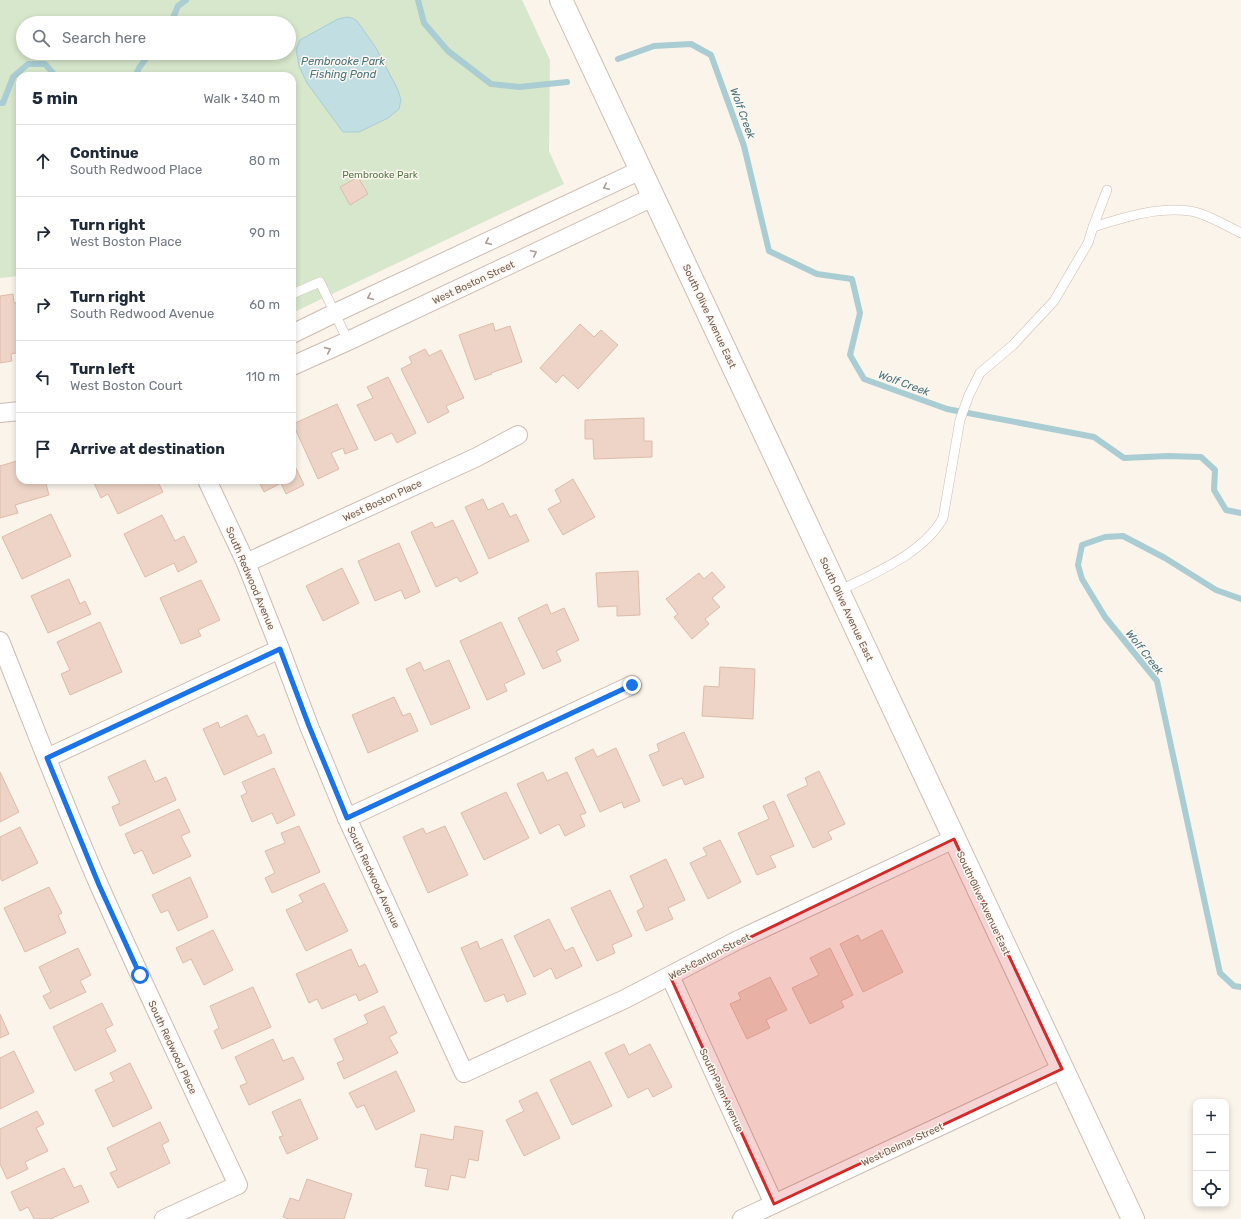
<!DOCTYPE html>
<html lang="en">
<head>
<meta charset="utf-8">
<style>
	body { margin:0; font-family:Rubik,sans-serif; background:#f2f2f3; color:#1f2937 }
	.controls { position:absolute; right:12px; bottom:12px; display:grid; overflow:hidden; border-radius:8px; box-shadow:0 2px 6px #0003 }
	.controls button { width:36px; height:36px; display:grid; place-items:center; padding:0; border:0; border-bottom:1px solid #e0e1e3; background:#fff; color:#1f2937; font:20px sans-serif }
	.stop { position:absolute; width:12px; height:12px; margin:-9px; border:3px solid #1a73e8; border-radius:50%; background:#fff }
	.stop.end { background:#1a73e8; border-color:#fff; box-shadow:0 1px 4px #0008 }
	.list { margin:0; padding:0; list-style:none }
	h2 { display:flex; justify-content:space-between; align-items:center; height:52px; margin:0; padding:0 16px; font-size:17px }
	h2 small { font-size:13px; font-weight:400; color:#747a83 }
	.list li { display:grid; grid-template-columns:26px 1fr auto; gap:12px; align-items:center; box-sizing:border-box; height:72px; padding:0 16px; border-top:1px solid #e0e1e3 }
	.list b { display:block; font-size:15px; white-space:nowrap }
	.list p { margin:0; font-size:13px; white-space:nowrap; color:#747a83 }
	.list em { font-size:13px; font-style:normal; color:#747a83 }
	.icon { flex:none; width:22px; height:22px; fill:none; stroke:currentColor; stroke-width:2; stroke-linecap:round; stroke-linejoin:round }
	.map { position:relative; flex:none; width:1241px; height:1219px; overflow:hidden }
	.search { position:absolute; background:#fff; box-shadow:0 2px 6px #0003; left:16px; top:16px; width:280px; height:44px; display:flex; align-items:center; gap:10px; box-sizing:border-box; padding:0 14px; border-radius:22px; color:#747a83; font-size:15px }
	.panel { position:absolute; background:#fff; box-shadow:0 2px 6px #0003; left:16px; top:72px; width:280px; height:412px; border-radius:12px }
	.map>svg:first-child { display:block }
	.green { fill:#d7e7cb; fill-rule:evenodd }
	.water { fill:#c1dee2; stroke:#a9cdd3 }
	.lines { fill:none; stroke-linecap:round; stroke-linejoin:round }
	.stream { stroke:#a9cdd3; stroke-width:6 }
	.building { fill:#edd4c6; stroke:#debba8 }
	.lane-casing { stroke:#ccbcb2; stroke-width:10 }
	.street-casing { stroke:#ccbcb2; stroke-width:20 }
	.secondary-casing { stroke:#cebdb0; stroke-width:24 }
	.lane { stroke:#fff; stroke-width:9 }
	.street { stroke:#fff; stroke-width:18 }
	.secondary { stroke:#fff; stroke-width:22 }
	.oneway { stroke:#ab9d97 }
	.route { stroke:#1a73e8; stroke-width:5 }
	.marked { fill:#d62828; fill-opacity:0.2; stroke:#d62828; stroke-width:3; stroke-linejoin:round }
	.labels { text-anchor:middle; stroke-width:3; stroke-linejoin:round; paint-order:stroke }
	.park-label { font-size:10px; fill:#58784a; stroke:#fdf8f1 }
	.street-label { font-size:10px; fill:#735c51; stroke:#fdf8f1 }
	.water-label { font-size:11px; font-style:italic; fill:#49757d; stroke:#fdf8f1 }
</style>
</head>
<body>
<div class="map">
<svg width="1241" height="1219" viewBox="0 0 1241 1219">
	<rect width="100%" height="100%" fill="#faf4eb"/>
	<!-- green -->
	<path class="green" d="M0,0H522L550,60L549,151L564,184L292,313V76H20V276L0,278ZM23,23H289V53H23Z"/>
	<!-- water -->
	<polygon class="water" points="347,17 352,18 357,21 376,48 398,90 401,100 399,109 388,118 359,132 343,132 307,83 299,66 296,49 300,40 338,19"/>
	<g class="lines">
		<!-- stream -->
		<g class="stream">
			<polyline points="418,0 424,23 448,51 491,84 519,87 567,82"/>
			<polyline points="171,23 178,6 186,0"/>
			<polyline points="618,59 654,46 691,44 711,55 744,146 769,251 817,274 852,279 860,313 850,355 864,379 947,409 1094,437 1124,458 1168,456 1201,457 1215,470 1214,490 1226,510 1241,513"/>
			<polyline points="135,76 139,68 150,53"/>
			<polyline points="0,103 3,103 13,77 28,64 45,64 53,73 53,76"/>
			<polyline points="1241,599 1216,590 1165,558 1123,536 1105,537 1082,545 1078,565 1082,579 1105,617 1157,681 1220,973 1234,986 1241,987"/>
		</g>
	</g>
	<!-- building -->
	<g class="building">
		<polygon points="358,177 368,194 350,205 340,187"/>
		<polygon points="13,294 14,303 20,302 20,352 11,354 12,361 0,363 0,296"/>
		<polygon points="493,323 495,331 510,326 522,362 491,373 492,374 475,380 459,335"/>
		<polygon points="580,324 594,337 601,330 618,345 578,389 563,375 556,383 540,368"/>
		<polygon points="425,349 429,356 441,350 464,398 446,406 449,412 428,423 401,369 412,363 409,357"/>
		<polygon points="388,377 416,433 397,443 392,433 375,441 357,405 373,398 367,387"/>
		<polygon points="337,404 358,449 345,454 343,448 331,453 339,469 318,479 293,424"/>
		<polygon points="644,418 644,441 652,441 652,457 594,459 593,439 585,439 585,420"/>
		<polygon points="20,460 20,480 45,480 49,495 15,505 18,513 0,518 0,466"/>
		<polygon points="292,460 304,485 286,494 281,483 264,492 258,480 292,480"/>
		<polygon points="573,479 595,517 563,535 548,509 561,502 555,490"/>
		<polygon points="99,480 157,480 163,492 118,514 108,494 101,498 94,483"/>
		<polygon points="483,499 488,510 503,503 510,517 516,514 529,541 489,559 465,507"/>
		<polygon points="51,514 71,556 22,579 2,537"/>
		<polygon points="162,515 175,541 184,536 197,562 178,572 174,563 145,577 124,534"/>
		<polygon points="453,520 478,573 460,582 457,577 436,587 411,532 432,522 435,528"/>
		<polygon points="399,543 420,592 405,599 401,590 375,601 358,561"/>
		<polygon points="342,568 359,603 323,621 306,586"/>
		<polygon points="638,571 640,615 617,616 617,606 598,607 596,573"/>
		<polygon points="712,572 725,587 712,598 720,607 705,619 709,624 692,639 674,617 678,614 666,599 699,573 704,579"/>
		<polygon points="69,579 80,604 85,601 91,614 48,633 31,596"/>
		<polygon points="201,580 220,620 198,630 201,636 181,644 160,598"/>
		<polygon points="547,604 551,614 564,608 579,640 556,651 561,661 543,669 518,618"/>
		<polygon points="100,622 122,672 70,695 61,674 70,670 57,642"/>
		<polygon points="501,622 525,674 504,684 507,691 487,700 460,641"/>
		<polygon points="449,660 470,708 431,725 406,669 420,662 424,671"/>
		<polygon points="720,667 755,669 753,719 702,716 704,686 719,687"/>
		<polygon points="394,697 403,716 410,713 418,731 368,753 352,715"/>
		<polygon points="247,715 258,737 264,734 272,753 224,775 203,729 218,722 220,728"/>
		<polygon points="684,732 704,777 685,785 682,778 663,786 649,755 659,751 657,744"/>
		<polygon points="616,748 640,801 624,808 622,802 600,812 575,758 593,749 597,757"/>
		<polygon points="145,760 155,782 166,777 176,800 120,826 112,807 120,803 108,777"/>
		<polygon points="274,768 295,815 277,824 272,813 252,822 241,796 247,793 242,782"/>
		<polygon points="819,771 845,824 828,832 832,839 813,848 787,795 808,785 805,778"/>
		<polygon points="0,772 19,812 0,822"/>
		<polygon points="543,772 547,781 567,772 586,813 580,815 585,826 565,836 559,824 540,834 517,784"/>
		<polygon points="506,792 529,838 484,860 461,813"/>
		<polygon points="774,801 794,846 770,856 776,867 757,875 738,833 769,819 763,806"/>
		<polygon points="179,809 190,832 181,836 191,856 153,874 142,850 134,854 125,834"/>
		<polygon points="299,826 320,872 272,893 265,878 275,873 265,851 285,843 281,833"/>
		<polygon points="445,826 468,875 428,893 403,837 423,828 426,834"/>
		<polygon points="20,827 38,863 2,881 0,878 0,837"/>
		<polygon points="720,840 741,882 708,899 690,863 707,855 703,848"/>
		<polygon points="666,859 685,900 668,908 673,919 646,931 637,911 644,907 630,876"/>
		<polygon points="190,877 208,917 178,931 168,910 161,913 152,895"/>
		<polygon points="324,883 348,931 306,951 286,910 303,902 299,895"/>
		<polygon points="49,887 62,913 58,915 66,933 25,952 4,908"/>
		<polygon points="610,890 632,936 612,945 615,953 597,961 571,908"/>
		<polygon points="549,919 565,951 573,947 582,966 556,979 551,968 534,977 514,936"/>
		<polygon points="213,930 233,970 204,985 191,959 183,963 176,948"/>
		<polygon points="882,930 903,972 863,992 840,944 858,935 861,941"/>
		<polygon points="502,939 526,994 507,1002 504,994 485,1002 461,948 477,941 480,949"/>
		<polygon points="78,948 91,975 80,981 86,992 50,1009 43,996 51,992 39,967"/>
		<polygon points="830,948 853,995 841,1001 844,1007 810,1024 792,988 819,975 810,958"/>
		<polygon points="351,949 359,967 365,964 378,992 359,1001 356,994 322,1009 317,999 309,1003 296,974"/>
		<polygon points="770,977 787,1010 766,1020 770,1028 747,1039 730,1004 741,999 738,993"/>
		<polygon points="253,987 271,1027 222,1049 214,1031 219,1028 210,1006"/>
		<polygon points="102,1003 113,1025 105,1029 116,1051 75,1071 53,1027"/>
		<polygon points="384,1006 397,1033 389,1037 398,1053 344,1079 337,1063 344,1060 334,1039 368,1023 364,1015"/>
		<polygon points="0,1014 9,1034 0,1038"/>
		<polygon points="273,1039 283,1061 293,1057 304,1079 249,1105 240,1086 247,1083 235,1057"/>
		<polygon points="624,1044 629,1055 650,1044 672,1087 653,1097 648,1088 628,1098 605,1053"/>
		<polygon points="14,1051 34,1092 0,1109 0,1058"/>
		<polygon points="590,1061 612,1106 572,1125 550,1080"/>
		<polygon points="130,1063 152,1108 113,1127 95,1090 114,1081 110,1073"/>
		<polygon points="396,1071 415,1111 376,1130 364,1105 357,1108 349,1093"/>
		<polygon points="537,1092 560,1138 524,1156 506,1120 524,1111 519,1101"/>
		<polygon points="300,1099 318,1139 287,1154 279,1137 283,1136 272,1112"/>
		<polygon points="37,1111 44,1124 36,1128 48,1151 25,1162 28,1169 7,1179 0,1164 0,1129"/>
		<polygon points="160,1122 169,1141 162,1145 170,1163 118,1188 110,1173 117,1170 107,1148"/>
		<polygon points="455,1126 483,1131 478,1161 469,1159 465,1178 451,1175 448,1190 425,1186 428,1169 415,1167 421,1134 453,1140"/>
		<polygon points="64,1168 74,1188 81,1185 89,1202 50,1219 34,1219 28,1207 20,1211 11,1192"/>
		<polygon points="307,1179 352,1194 344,1219 288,1219 283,1217 290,1198 299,1201"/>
	</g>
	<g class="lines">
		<defs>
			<g id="lane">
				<path d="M1093,227C1125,217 1156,207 1190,211C1205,213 1227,226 1241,233"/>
				<polyline points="292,294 320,282 348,341"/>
				<path d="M839,591C874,573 923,554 943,518L960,420L969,395L980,373L1013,345L1054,301L1088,243L1093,227L1107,190"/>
			</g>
			<g id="street">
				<polyline points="292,334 335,313 641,170"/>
				<polyline points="292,366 348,341 653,197"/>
				<polyline points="0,413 20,411"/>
				<polyline points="207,480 246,563 280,649 309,726 347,818 464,1073 625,999 736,941 954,839"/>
				<polyline points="246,563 477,457 518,435"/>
				<path d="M0,641C33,723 64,805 99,885C144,986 191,1085 238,1185L164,1219"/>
				<polyline points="47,758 280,649"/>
				<polyline points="347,818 632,685"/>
				<polyline points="670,976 774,1204"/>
				<polyline points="742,1219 1062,1069"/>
			</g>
			<path id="secondary" d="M561,0C752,406 942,813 1133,1219"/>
		</defs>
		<!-- lane casing -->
		<use href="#lane" class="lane-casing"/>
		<!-- street casing -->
		<use href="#street" class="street-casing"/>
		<!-- secondary casing -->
		<use href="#secondary" class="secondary-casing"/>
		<!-- lane -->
		<use href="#lane" class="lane"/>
		<!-- street -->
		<use href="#street" class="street"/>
		<!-- secondary -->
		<use href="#secondary" class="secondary"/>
	</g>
	<!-- one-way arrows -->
	<defs><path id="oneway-chevron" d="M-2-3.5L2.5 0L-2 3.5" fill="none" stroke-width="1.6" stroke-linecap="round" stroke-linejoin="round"/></defs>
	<g class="oneway">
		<use href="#oneway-chevron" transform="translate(606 187) rotate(155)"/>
		<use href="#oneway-chevron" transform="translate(488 242) rotate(155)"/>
		<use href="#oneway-chevron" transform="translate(534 253) rotate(-25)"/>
		<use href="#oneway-chevron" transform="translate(370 297) rotate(155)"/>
		<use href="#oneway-chevron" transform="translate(328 350) rotate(-24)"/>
	</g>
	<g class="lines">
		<!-- route -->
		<polyline class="route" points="140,975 99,885 47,758 280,649 309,726 347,818 632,685"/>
	</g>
	<!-- marked area -->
	<path class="marked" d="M954,839L1062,1069L774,1204L670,976Z"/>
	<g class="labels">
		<!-- park labels -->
		<g class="park-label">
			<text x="380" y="178">Pembrooke Park</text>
		</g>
		<!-- street labels -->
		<g class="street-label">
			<text transform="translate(473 282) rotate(-25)" y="4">West Boston Street</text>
			<text transform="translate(710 316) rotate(65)" y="4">South Olive Avenue East</text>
			<text transform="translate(382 500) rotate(-25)" y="4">West Boston Place</text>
			<text transform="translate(251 578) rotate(67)" y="4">South Redwood Avenue</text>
			<text transform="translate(847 609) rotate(65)" y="4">South Olive Avenue East</text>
			<text transform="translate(374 877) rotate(65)" y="4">South Redwood Avenue</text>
			<text transform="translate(984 903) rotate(65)" y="4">South Olive Avenue East</text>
			<text transform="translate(709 956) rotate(-27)" y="4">West Canton Street</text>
			<text transform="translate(173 1047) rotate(65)" y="4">South Redwood Place</text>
			<text transform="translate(722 1090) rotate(65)" y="4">South Palm Avenue</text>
			<text transform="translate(902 1144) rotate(-25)" y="4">West Delmar Street</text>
		</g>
		<!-- water labels -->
		<g class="water-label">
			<text x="343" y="65">Pembrooke Park<tspan x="343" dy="13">Fishing Pond</tspan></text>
			<text transform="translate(743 113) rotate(70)" y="4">Wolf Creek</text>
			<text transform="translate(904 383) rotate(20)" y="4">Wolf Creek</text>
			<text transform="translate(1145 652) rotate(52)" y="4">Wolf Creek</text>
		</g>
	</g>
</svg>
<div class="controls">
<button>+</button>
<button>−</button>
<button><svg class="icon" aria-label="locate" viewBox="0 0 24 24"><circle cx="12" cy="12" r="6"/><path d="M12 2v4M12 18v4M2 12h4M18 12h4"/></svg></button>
</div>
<div class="stop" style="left:140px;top:975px"></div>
<div class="stop end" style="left:632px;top:685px"></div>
<div class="search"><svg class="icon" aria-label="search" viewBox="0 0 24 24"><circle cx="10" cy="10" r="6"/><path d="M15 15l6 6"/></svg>Search here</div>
<section class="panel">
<h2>5 min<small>Walk · 340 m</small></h2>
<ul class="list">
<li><svg class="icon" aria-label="ahead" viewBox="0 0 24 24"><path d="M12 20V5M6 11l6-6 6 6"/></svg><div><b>Continue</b><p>South Redwood Place</p></div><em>80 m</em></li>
<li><svg class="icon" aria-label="right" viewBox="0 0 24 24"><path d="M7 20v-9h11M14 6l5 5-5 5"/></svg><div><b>Turn right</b><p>West Boston Place</p></div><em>90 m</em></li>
<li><svg class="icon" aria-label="right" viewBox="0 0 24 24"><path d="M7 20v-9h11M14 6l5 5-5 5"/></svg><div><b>Turn right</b><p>South Redwood Avenue</p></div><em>60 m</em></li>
<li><svg class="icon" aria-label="left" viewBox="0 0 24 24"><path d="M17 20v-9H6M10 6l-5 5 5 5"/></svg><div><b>Turn left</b><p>West Boston Court</p></div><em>110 m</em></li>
<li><svg class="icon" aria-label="arrive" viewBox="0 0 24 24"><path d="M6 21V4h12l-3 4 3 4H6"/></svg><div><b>Arrive at destination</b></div></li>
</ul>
</section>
</div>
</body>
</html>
